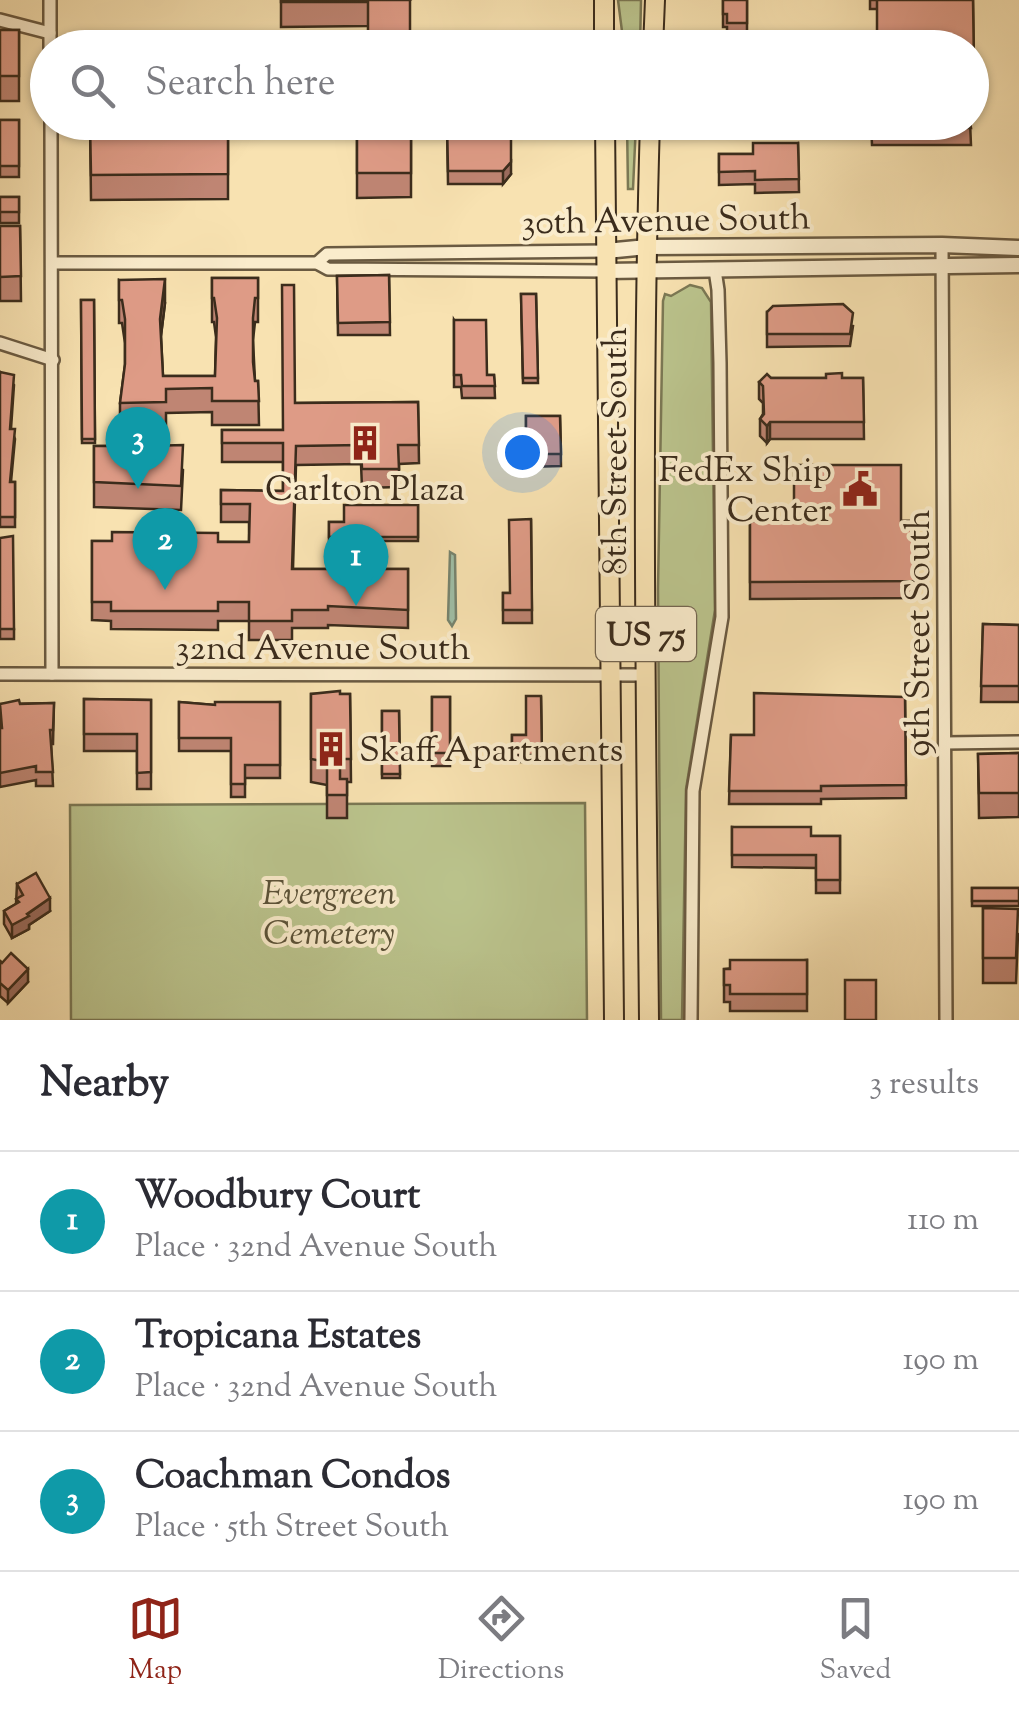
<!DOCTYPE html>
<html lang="en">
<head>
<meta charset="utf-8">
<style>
	body { margin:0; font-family:"Sorts Mill Goudy",serif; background:#f7f7f7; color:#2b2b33 }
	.you { position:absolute; left:522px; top:452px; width:35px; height:35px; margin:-25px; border:8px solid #fff; border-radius:50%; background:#1a73e8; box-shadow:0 0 0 15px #1a73e833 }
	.badge { display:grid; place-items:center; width:65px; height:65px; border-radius:50%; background:#8f2418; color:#fff; font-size:32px; font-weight:700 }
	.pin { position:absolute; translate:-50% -82px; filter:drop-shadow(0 2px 5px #0008) }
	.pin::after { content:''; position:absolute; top:52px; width:35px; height:30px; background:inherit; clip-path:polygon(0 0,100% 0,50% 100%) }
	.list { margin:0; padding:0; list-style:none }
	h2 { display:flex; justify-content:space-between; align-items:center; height:130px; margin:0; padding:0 40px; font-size:42px }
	h2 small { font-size:32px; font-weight:400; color:#7c7c81 }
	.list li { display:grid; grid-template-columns:65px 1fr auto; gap:30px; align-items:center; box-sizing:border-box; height:140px; padding:0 40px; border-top:2px solid #e1e1e2 }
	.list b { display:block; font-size:38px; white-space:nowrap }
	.list p { margin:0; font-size:32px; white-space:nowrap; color:#7c7c81 }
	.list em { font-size:32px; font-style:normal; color:#7c7c81 }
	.icon { flex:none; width:55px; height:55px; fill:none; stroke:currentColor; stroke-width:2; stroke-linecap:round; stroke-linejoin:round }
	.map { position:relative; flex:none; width:1019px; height:1020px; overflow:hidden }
	.search { position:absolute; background:#fff; box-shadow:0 2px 8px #0004; left:30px; right:30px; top:30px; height:110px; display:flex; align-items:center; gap:25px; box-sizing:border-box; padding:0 35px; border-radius:55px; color:#7c7c81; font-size:38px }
	.sheet { height:550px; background:#fff }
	nav { display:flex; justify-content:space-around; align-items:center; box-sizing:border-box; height:140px; border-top:2px solid #e1e1e2; background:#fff; font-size:28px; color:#7c7c81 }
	nav a { display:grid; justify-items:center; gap:5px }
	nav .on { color:#8f2418 }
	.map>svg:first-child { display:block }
	.green { fill:#bbc48d; stroke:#7b7854; stroke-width:2.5 }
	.water { fill:#9fbfa7; stroke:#77846f; stroke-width:2.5 }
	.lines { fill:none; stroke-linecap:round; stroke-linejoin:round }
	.minor-casing { stroke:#6a5a41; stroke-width:16 }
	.tertiary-casing { stroke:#6a5a41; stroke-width:19 }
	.primary-casing { stroke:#3b2c1c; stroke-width:22 }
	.minor { stroke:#faeccc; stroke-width:11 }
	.tertiary { stroke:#faeccc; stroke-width:14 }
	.primary { stroke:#f8e2b1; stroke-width:18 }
	.wall { fill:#bf8573; stroke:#3b2c1c; stroke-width:2.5 }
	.shaded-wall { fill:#9b6c5e; stroke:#3b2c1c; stroke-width:2.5 }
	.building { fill:#de9b86; stroke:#3b2c1c; stroke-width:2.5 }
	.labels { text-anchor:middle; stroke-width:8; stroke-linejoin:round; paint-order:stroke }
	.shield { fill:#faeccc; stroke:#746651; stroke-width:2.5 }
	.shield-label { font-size:32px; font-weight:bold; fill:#3b2c1c }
	.street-label { font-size:35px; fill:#3b2c1c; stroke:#faeccc }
	.poi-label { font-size:35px; fill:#3b2c1c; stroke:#faeccc; text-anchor:end }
	.park-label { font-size:35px; font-style:italic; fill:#5b5238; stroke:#faeccc }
</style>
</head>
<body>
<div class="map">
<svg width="1019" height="1020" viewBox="0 0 1019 1020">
	<rect width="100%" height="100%" fill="#f8e2b1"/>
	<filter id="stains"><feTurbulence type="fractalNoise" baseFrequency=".002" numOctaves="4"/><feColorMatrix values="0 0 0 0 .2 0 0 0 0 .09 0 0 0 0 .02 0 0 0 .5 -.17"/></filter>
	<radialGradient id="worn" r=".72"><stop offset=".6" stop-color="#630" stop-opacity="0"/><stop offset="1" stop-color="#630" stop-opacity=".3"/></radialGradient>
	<!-- green -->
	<g class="green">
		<polygon points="618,0 641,0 640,47 624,47"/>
		<polygon points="627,123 636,123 633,189 628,189"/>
		<polygon points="690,285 702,288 711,302 715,610 686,789 682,1020 661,1020 658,589 663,301 665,294 671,296"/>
		<polygon points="585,803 587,1020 71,1020 70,805"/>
	</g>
	<!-- water -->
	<polygon class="water" points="450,552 455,555 456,619 452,626 448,620"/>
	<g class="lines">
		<defs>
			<g id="minor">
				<polyline points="50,0 50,48"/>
				<polyline points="0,20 50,33"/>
				<polyline points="51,122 52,674"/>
				<polyline points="942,245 946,1020"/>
				<polyline points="52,263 317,263 328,269 605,271"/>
				<polyline points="317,263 327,254 606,251"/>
				<polyline points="0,343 53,360"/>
				<polyline points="0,674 646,675"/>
				<polyline points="945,743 1019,742"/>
				<polyline points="691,1020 693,791 722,617 720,363 718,290 715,270"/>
			</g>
			<g id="tertiary">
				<polyline points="606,251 647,247 942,245 1019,248"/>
				<polyline points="605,271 1019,265"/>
			</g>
			<g id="primary">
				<polyline points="604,0 604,48"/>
				<polyline points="653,48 655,0"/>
				<polyline points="605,122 614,1020"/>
				<path d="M649,1020C646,721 641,421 650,122"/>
			</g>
		</defs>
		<!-- minor casing -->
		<use href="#minor" class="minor-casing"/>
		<!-- tertiary casing -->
		<use href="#tertiary" class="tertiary-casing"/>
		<!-- primary casing -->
		<use href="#primary" class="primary-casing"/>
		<!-- minor -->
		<use href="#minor" class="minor"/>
		<!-- tertiary -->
		<use href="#tertiary" class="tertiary"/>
		<!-- primary -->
		<use href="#primary" class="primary"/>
	</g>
	<!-- wall -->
	<g class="wall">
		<polygon points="281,0 410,0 368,26 281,27"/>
		<polygon points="723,0 747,0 747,36 727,36 727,27 723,27"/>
		<polygon points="870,0 973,0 974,81 972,81 972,48 877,9 870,9"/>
		<rect x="0" y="30" width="19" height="71"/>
		<rect x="0" y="120" width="19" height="57"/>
		<polygon points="90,122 135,129 228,129 228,199 91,200"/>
		<polygon points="411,122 411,197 357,198 357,130 368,130"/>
		<polygon points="447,122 511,174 503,184 448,184"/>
		<polygon points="871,122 970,122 971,145 872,145"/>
		<polygon points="798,143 799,192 755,193 755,184 719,185 719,154 753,154"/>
		<rect x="0" y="197" width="19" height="26"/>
		<polygon points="0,226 20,226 21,301 0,301"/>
		<polygon points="389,275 390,335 338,335 337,276"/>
		<polygon points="212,278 258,278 258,322 255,322 253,340 255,381 258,381 259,425 212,425 212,412 166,413 166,426 120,427 120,403 125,365 125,343 122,323 119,323 119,280 165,303 161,336 163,376 215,376 216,337 214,322 212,322"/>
		<polygon points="521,294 536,294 538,383 523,383"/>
		<polygon points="81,300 94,300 95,443 82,443"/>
		<polygon points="767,312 853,326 850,346 767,347"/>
		<polygon points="454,320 487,375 494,375 495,398 462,398 461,387 454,387"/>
		<polygon points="0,372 14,385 11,429 15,439 11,482 15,482 15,527 0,527"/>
		<polygon points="771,378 863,378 864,439 770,439 767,443 760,436 760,419 763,414 763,403 759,399 759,382"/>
		<polygon points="418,402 419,463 399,464 399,487 362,488 361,464 296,465 293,569 408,569 408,628 328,625 328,628 292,628 292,640 249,640 249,621 218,621 218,630 111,629 111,621 92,620 92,541 249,542 249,522 221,522 221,490 283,491 283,462 222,462 222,430 283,430 295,403"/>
		<polygon points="526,416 560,416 561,466 526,467"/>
		<polygon points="94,446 147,446 183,470 181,510 94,507"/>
		<polygon points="418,505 418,541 329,541 329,522 344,522"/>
		<polygon points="531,519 532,623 503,623 503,593 510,593"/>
		<polygon points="750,521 917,521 917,598 750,599"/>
		<polygon points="0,538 14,629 14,639 0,639"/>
		<polygon points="983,624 1019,625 1019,702 981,702"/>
		<polygon points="311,694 350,694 351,782 347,782 347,818 327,818 327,785 311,782"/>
		<polygon points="541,696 542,762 512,762 512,735 526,735"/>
		<rect x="432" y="697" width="18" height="69"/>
		<polygon points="905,697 906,798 821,799 821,804 729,804 731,735 754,735"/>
		<polygon points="84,699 151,700 151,789 137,789 137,751 84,751"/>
		<polygon points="179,702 215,705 280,702 280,778 245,778 245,797 231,797 231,751 179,751"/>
		<polygon points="54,703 53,744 51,744 53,786 36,786 36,780 0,787 0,704"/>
		<polygon points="382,711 399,711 400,778 382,778"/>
		<polygon points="1019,753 1019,817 979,818 978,754"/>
		<polygon points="732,827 811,836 840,836 840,893 816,893 816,868 732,867"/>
		<polygon points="17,884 50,911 29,925 29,929 12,938 4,924 4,911 16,904"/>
		<rect x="972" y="888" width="47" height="18"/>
		<polygon points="983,908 1018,934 1016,983 983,983"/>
		<polygon points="807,960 807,1011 730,1011 730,1002 724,1002 724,969"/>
		<polygon points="0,961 28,982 8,1003 0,996"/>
	</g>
	<!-- shaded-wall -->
	<g class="shaded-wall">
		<polygon points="511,162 511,174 503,184 503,171"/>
		<polygon points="165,279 165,303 160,343 160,319"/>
		<polygon points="770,422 770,439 767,443 767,426"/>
		<polygon points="50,898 50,911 29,925 29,929 12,938 12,925"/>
		<polygon points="28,969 28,982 8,1003 8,990"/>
	</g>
	<!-- building -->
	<g class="building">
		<polygon points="281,0 410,0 410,48 368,48 368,2 281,2"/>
		<polygon points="723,0 747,0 747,23 727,23 727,14 723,14"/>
		<polygon points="877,0 973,0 974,64 972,64 972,48 877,48"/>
		<rect x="0" y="30" width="19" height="46"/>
		<rect x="0" y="120" width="19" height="46"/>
		<polygon points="90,122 135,122 135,129 228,129 228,174 91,175"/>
		<polygon points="369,122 411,122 411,173 357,173 357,130 369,130"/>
		<polygon points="447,122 511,122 511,162 503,171 448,171"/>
		<polygon points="872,122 970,122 971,128 872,128"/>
		<polygon points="753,143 798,143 799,179 755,180 755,171 719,172 719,154 753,154"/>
		<rect x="0" y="197" width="19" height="15"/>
		<polygon points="0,226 20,226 21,276 0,277"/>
		<polygon points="389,275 390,322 338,323 337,276"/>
		<polygon points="212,278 258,278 258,298 255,298 253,318 253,362 255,381 258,381 259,401 212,401 212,388 166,389 166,402 120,403 125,364 125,319 122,300 119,300 119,280 165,279 160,319 163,376 215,376 217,318 214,298 212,298"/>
		<polygon points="282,285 294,285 295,403 418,402 419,445 398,445 399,469 362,469 361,445 296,446 292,569 408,569 408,610 328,606 328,610 292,610 292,621 249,621 249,602 218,602 218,611 111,611 111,602 92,602 92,541 112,541 112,532 218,533 218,542 249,542 250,504 221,504 221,490 283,491 283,443 222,443 222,430 283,430"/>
		<polygon points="521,294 536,294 538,378 523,378"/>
		<polygon points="81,300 94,300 95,439 82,439"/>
		<polygon points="843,304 853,313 850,334 767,334 767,312 773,306"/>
		<polygon points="454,320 486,320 487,375 494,375 495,386 462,386 461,375 454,375"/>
		<polygon points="0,372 14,375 10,429 15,429 10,482 15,482 15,517 0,517"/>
		<polygon points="842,373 842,378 863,378 864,422 770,422 767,426 760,419 764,414 763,386 759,382 767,374 771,378 826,378 826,374"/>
		<polygon points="526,416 560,416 561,454 526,454"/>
		<polygon points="134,442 147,442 147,446 183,445 181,486 94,482 94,446 134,446"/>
		<polygon points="794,465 901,465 901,521 917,521 917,581 750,582 750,521 794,521"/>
		<polygon points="344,505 418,505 418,537 329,537 329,522 344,522"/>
		<polygon points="531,519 532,610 503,610 503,593 510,593 509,520"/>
		<polygon points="13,536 14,629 0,629 0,538"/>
		<polygon points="983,624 1019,625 1019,686 981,686"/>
		<polygon points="340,691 340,694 350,694 351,759 340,759 340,779 347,779 347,795 327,795 327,762 311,759 311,694"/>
		<polygon points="754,693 905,697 906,785 821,786 821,791 729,791 731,735 754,735"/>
		<polygon points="526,696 541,696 542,755 512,755 512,735 526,735"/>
		<rect x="432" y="697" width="18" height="56"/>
		<polygon points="84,699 151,700 151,772 137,773 137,734 84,734"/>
		<polygon points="19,700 20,704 54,703 53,730 50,730 53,772 36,772 36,766 0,773 0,728 2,728 0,704"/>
		<polygon points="179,702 215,705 215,702 280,702 280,765 245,765 245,784 231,784 231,738 179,738"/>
		<polygon points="382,711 399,711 400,774 382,774"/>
		<polygon points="1019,753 1019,793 979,793 978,754"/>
		<polygon points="732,827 811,827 811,836 840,836 840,880 816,880 816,855 732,855"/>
		<polygon points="36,873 50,898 27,914 29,916 12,925 4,911 19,902 16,899 23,895 17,884"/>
		<rect x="972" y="888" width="47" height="13"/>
		<polygon points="983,908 1018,909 1016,958 983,958"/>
		<polygon points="11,953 28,969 8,990 0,983 0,961 2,963"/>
		<polygon points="730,960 807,960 807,994 730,994 730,985 724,985 724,969 730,969"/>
		<rect x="845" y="980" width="31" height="40"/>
	</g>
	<!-- icons -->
	<defs>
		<symbol id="building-bare" viewBox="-9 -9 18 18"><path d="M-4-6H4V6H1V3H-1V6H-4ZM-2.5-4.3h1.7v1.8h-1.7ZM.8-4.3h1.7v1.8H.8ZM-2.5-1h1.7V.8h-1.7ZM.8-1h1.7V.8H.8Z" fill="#8f2418" stroke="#faeccc" stroke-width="2.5" paint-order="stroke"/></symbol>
		<symbol id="civic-bare" viewBox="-9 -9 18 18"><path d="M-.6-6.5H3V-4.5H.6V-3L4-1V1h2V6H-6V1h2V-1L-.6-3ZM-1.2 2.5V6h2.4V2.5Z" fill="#8f2418" stroke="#faeccc" stroke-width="2.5" paint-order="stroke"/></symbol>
	</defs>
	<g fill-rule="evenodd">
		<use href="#building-bare" x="340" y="418" width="50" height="50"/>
		<use href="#civic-bare" x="835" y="464" width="50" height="50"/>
		<use href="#building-bare" x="306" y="724" width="50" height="50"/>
	</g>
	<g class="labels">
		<!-- shield labels -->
		<rect class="shield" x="596" y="607" width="100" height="54" rx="8"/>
		<g class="shield-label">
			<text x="646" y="645">US 75</text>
		</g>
		<!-- street labels -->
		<g class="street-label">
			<text transform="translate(666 219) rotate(-1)" y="12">30th Avenue South</text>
			<text transform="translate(614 451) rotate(-90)" y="12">8th Street South</text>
			<text transform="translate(917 633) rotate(-90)" y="12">9th Street South</text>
			<text x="323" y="659">32nd Avenue South</text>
		</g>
		<!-- poi labels -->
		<g class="poi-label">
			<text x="832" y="481">FedEx Ship<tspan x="832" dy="40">Center</tspan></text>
			<text x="365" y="500" text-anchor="middle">Carlton Plaza</text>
			<text x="359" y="761" text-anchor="start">Skaff Apartments</text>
		</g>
		<!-- park labels -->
		<g class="park-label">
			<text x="329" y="904">Evergreen<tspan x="329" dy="40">Cemetery</tspan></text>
		</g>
	</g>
	<rect width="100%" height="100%" filter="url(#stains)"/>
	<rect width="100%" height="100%" fill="url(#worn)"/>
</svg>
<div class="you"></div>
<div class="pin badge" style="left:356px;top:606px;background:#0f9aa8">1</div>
<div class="pin badge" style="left:165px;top:590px;background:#0f9aa8">2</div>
<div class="pin badge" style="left:138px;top:489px;background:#0f9aa8">3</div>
<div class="search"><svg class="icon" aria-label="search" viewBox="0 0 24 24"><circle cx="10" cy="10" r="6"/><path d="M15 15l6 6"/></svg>Search here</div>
</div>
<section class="sheet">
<h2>Nearby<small>3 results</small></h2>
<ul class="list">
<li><span class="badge" style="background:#0f9aa8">1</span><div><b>Woodbury Court</b><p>Place · 32nd Avenue South</p></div><em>110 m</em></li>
<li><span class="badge" style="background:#0f9aa8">2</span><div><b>Tropicana Estates</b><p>Place · 32nd Avenue South</p></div><em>190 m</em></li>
<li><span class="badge" style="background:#0f9aa8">3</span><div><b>Coachman Condos</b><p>Place · 5th Street South</p></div><em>190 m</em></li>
</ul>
</section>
<nav>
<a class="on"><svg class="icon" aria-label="map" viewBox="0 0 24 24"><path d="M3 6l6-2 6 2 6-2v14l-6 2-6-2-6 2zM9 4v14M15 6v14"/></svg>Map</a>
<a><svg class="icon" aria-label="directions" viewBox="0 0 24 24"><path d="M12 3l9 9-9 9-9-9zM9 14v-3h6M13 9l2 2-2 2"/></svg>Directions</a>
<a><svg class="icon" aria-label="saved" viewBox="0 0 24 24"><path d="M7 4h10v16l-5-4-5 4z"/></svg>Saved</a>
</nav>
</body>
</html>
